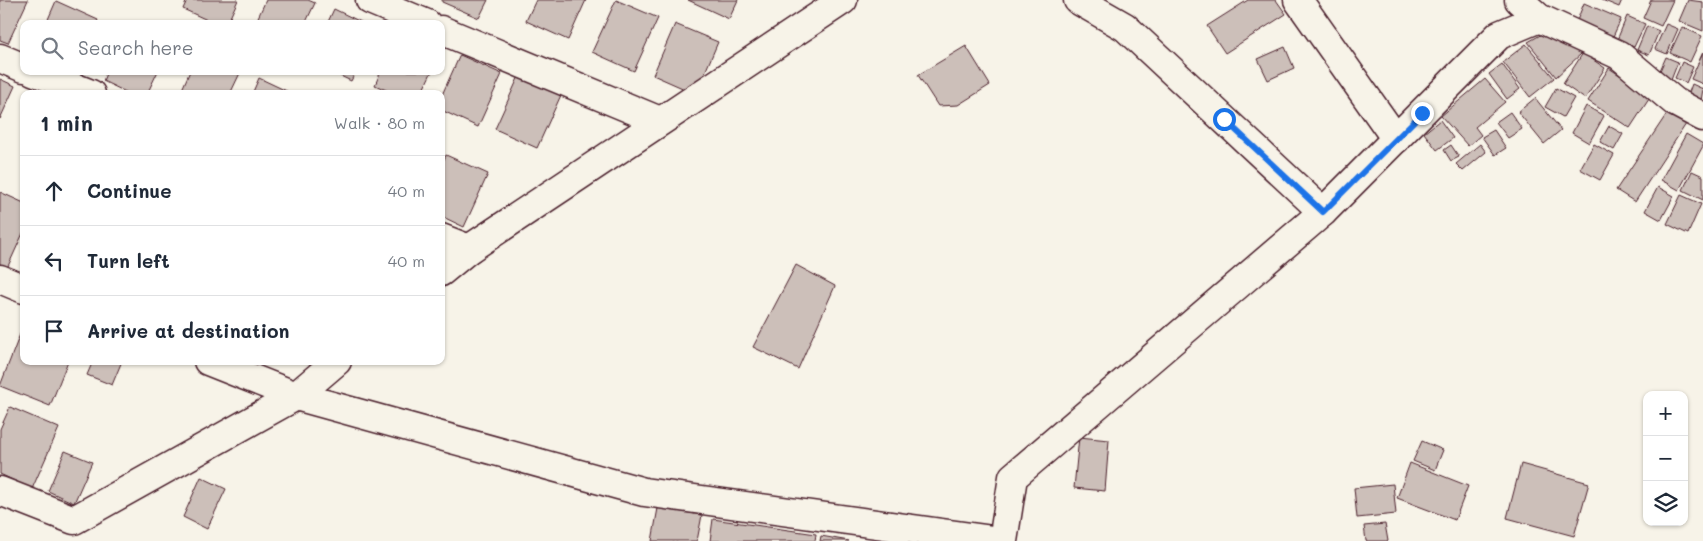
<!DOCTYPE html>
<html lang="en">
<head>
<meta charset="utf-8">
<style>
	body { margin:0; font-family:Mali,sans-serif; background:#f6f6f7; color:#1f2937 }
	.controls { position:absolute; right:15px; bottom:15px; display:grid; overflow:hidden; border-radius:10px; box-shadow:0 1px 4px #0004 }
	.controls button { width:45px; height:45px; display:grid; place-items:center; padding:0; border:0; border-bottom:1px solid #e0e1e3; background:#fff; color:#1f2937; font:25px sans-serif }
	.stop { position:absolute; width:15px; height:15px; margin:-11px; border:4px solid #1a73e8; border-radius:50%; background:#fff }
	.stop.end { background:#1a73e8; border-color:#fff; box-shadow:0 1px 5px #0008 }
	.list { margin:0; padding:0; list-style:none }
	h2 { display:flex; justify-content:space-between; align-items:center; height:65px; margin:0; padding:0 20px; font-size:21px }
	h2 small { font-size:16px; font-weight:400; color:#747a83 }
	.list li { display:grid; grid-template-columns:32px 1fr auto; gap:15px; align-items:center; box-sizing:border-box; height:70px; padding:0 20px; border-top:1px solid #e0e1e3 }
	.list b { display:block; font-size:19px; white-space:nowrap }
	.list em { font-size:16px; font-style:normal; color:#747a83 }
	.icon { flex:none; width:28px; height:28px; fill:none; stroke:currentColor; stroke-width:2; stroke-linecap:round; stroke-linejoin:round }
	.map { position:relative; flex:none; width:1703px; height:541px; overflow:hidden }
	.search { position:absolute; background:#fff; box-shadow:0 1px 4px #0004; left:20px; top:20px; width:425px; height:55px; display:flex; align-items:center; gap:12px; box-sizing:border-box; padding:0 18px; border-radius:10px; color:#747a83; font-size:19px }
	.panel { position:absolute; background:#fff; box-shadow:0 1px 4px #0004; left:20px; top:90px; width:425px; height:275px; border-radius:10px }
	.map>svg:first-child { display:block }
	.building { fill:#ccbfb9; stroke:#4a1f2b }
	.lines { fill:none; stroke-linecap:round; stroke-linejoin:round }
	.minor-casing { stroke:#4a1f2b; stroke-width:31 }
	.minor { stroke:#f7f3e8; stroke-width:28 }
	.route { stroke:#1a73e8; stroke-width:6 }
</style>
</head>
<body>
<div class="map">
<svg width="1703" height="541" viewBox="0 0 1703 541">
	<rect width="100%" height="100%" fill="#f7f3e8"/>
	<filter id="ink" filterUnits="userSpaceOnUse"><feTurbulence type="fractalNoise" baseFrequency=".02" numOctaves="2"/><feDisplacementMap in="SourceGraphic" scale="10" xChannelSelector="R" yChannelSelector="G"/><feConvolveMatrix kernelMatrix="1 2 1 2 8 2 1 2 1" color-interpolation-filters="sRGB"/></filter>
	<g filter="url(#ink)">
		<!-- building -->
		<g class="building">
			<polygon points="0,0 28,0 8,43 0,40"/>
			<polygon points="187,0 238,0 227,24 216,24 183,9"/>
			<polygon points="266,0 308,0 315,3 305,24 255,24"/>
			<polygon points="442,0 488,0 479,18 442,2"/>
			<polygon points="536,0 586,0 568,40 526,21"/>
			<polygon points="616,0 658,18 634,71 592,52"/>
			<polygon points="688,0 738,0 729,19"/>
			<polygon points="1248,0 1276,0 1286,14 1225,53 1207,26"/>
			<polygon points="1602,0 1622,0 1619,7"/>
			<polygon points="1651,0 1673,0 1661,26 1643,18"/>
			<polygon points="1688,0 1703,2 1703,31 1679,21"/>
			<polygon points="56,1 98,20 96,24 46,24"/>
			<polygon points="1584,3 1621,19 1610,43 1574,28"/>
			<polygon points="334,9 365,24 327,24"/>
			<polygon points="1627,16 1645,24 1634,47 1617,40"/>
			<polygon points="675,24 718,42 703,77 687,90 653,75"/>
			<polygon points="1666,24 1678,29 1667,54 1655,49"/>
			<polygon points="1647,26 1659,31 1649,55 1637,50"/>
			<polygon points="1682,27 1702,36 1690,62 1670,53"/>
			<polygon points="1544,33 1561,40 1581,54 1556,77 1528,42"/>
			<polygon points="1526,44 1554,78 1530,97 1503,62"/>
			<polygon points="966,46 990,85 958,105 938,106 918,75"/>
			<polygon points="1285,47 1294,68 1268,80 1258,59"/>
			<polygon points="1703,52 1703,84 1691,79"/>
			<polygon points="1583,53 1605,68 1585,99 1563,84"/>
			<polygon points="460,55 502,74 478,127 441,110 441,97"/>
			<polygon points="1666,57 1678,62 1671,80 1658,75"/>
			<polygon points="1682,62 1693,67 1686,83 1675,78"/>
			<polygon points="1502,64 1520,89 1507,99 1489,74"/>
			<polygon points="1609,68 1651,96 1630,128 1588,101"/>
			<polygon points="107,71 158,71 147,94 130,94 103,81"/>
			<polygon points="190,71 236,71 240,73 230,94 180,94"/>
			<polygon points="330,71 356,71 351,81"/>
			<polygon points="381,71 432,71 421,94 395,94 375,85"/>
			<polygon points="519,76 561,95 537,148 495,129"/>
			<polygon points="259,78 293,94 252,94"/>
			<polygon points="0,79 15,86 0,119"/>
			<polygon points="1485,79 1505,102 1475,127 1481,135 1468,146 1441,116"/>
			<polygon points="1692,84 1703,89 1701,101 1688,95"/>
			<polygon points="1556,88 1574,98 1563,117 1545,107"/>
			<polygon points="1535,98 1561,130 1544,144 1518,112"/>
			<polygon points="1586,106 1604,116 1589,143 1572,133"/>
			<polygon points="1510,112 1522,129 1508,138 1496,122"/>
			<polygon points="1668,112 1686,124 1635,202 1616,190"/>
			<polygon points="1440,120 1453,138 1437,150 1424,133"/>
			<polygon points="1609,126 1623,134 1614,150 1600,142"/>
			<polygon points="1494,130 1506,148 1495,155 1482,137"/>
			<polygon points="1686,134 1703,144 1703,146 1679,190 1661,180"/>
			<polygon points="1480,144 1486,152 1463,171 1456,164"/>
			<polygon points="1594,144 1614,155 1600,180 1580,169"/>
			<polygon points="1451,145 1459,157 1451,161 1444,150"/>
			<polygon points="446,155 488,174 464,227 441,216 441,166"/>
			<polygon points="1692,171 1703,176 1703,200 1683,190"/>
			<polygon points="1658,187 1674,196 1661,220 1645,211"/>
			<polygon points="0,192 24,203 24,231 4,275 0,274"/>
			<polygon points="1681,195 1701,204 1688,234 1667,224"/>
			<polygon points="796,265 835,286 798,369 753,347"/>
			<polygon points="24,324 24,361 68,361 50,406 0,386"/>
			<polygon points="93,361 122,361 112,385 87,375"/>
			<polygon points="10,407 59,428 32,489 0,474 0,429"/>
			<polygon points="1079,437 1109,440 1105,491 1074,488"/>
			<polygon points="1422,441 1443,450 1435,470 1413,461"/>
			<polygon points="65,451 92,462 74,503 48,491"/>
			<polygon points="1410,463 1468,486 1455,520 1397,498"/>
			<polygon points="1521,464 1589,483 1574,536 1507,518"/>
			<polygon points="201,477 226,489 207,529 183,517"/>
			<polygon points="1393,484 1396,514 1357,518 1354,488"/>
			<polygon points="658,508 702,515 697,541 652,541"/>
			<polygon points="713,519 816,534 815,541 710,541"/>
			<polygon points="1385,524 1388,541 1366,541 1364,526"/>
			<polygon points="821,536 849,541 820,541"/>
		</g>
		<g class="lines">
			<defs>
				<g id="minor">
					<polyline points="370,0 427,24"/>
					<polyline points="1078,0 1125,27 1323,212"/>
					<polyline points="1298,0 1396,139"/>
					<polyline points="1519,0 1539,18 1619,55 1675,102 1703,117"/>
					<polyline points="441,30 660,121"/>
					<polyline points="0,58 24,68"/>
					<polyline points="33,71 91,94"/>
					<polyline points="441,238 469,249"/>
					<polyline points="441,272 469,249 843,0"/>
					<polyline points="0,279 24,289"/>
					<polyline points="208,361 296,396 644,492 1000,541"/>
					<polyline points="0,491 74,520 296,396 337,361"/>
					<polyline points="1003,541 1013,477 1323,212 1499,35 1539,18"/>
				</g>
			</defs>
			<!-- minor casing -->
			<use href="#minor" class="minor-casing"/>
			<!-- minor -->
			<use href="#minor" class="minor"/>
		</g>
	</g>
	<g class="lines" filter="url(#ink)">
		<!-- route -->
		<polyline class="route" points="1224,119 1323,212 1422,113"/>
	</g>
</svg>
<div class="controls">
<button>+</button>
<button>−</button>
<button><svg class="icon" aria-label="layers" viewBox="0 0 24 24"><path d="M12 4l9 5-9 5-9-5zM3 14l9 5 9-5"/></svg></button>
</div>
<div class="stop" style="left:1224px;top:119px"></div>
<div class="stop end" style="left:1422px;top:113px"></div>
<div class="search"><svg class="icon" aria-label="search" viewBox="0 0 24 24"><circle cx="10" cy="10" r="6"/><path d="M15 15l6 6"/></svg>Search here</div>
<section class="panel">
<h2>1 min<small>Walk · 80 m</small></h2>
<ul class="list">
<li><svg class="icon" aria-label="ahead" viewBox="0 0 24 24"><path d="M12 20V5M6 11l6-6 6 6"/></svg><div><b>Continue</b></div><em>40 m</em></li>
<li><svg class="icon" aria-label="left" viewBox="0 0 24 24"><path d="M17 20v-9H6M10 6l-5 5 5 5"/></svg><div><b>Turn left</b></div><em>40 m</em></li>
<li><svg class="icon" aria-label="arrive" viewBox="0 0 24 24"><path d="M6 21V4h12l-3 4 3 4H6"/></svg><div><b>Arrive at destination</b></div></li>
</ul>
</section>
</div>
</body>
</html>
